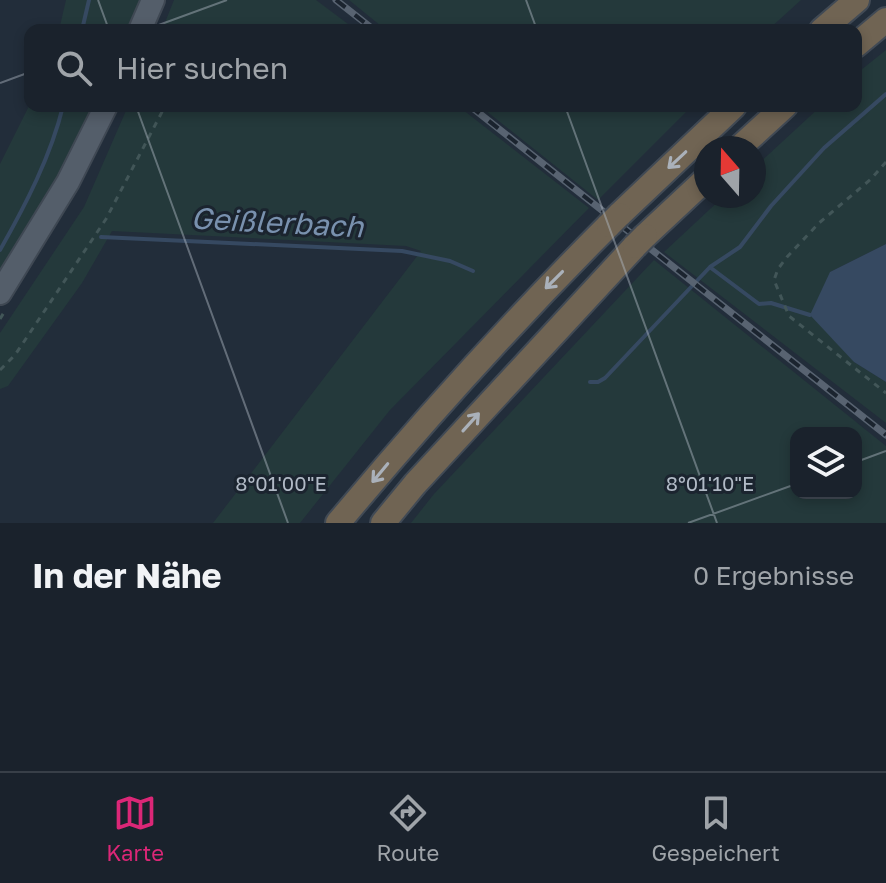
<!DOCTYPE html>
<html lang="de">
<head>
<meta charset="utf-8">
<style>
	body { margin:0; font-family:"Golos Text",sans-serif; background:#272f38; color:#f1f3f6 }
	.controls { position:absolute; right:24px; bottom:24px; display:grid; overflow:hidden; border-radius:16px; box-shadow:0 4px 12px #0003 }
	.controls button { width:72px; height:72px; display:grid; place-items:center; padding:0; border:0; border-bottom:2px solid #383f48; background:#1a222c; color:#f1f3f6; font:40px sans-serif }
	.compass { position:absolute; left:694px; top:136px; width:72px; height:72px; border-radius:50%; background:#1a222c; box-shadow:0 4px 12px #0003; rotate:340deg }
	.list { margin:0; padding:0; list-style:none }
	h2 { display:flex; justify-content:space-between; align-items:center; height:104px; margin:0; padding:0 32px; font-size:34px }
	h2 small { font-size:26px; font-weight:400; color:#9fa4a9 }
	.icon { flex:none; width:44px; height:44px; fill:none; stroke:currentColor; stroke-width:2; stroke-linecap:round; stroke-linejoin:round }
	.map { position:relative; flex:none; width:886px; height:523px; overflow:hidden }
	.search { position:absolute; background:#1a222c; box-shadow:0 4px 12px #0003; left:24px; right:24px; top:24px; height:88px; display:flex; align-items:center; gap:20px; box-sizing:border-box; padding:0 28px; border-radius:16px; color:#9fa4a9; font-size:30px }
	.sheet { height:248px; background:#1a222c }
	nav { display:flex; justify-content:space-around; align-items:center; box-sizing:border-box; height:112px; border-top:2px solid #383f48; background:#1a222c; font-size:22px; color:#9fa4a9 }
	nav a { display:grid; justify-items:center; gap:4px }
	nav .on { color:#db2777 }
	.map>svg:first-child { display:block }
	.green { fill:#24393b; fill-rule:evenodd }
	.water { fill:#364961 }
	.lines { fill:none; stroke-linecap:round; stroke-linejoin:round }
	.stream { stroke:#364961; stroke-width:4 }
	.major-casing { stroke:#3f4853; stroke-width:26 }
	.highway-casing { stroke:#414a55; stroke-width:28 }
	.path { stroke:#425658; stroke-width:3; stroke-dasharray:6 6; stroke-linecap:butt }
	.major { stroke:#545e6a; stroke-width:22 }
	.highway { stroke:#706453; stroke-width:24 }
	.rail-casing { stroke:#586371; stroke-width:7 }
	.rail { stroke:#1b242f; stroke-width:4; stroke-dasharray:12; stroke-linecap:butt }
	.highway-bridge-casing { stroke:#414a55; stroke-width:28; stroke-linecap:butt }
	.highway-bridge { stroke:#706453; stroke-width:24 }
	.oneway { stroke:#aab1ba }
	.ticks { fill:none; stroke:#b1bac6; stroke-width:2; stroke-opacity:0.45 }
	.labels { text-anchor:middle; stroke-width:6; stroke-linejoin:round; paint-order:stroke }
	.water-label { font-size:30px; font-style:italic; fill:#7991ae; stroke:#1b242f }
	.ticks-label { font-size:20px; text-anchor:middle; fill:#b1bac6; stroke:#1b242f; stroke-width:6; stroke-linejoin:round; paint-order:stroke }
</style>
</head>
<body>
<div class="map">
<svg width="886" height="523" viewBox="0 0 886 523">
	<rect width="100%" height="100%" fill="#222d3a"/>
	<!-- green -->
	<g class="green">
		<polygon points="66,0 140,0 128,30 59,30"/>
		<polygon points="174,0 316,0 356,30 162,30"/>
		<polygon points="349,0 801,0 768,30 386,30"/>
		<polygon points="886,50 886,244 830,272 854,362 886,382 886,423 664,252 724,196 754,196 754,168 821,106 856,106 856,74"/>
		<polygon points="30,104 30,106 92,106 58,176 0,272 0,164"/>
		<polygon points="128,106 458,106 589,208 390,410 300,523 213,523 421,251 406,246 112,231 82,283 8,386 0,389 0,333 84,207"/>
		<polygon points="480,106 692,106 598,200"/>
		<path d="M654,260L886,446V523H411L434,494ZM796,433H856V493H796Z"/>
	</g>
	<!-- water -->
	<polygon class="water" points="886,244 886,382 854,362 810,315 830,272"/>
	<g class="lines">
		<!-- stream -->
		<g class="stream">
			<polyline points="82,30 89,0"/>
			<polyline points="101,237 402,251 450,261 473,271"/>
			<path d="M0,250C25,206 51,156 63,106"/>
			<polyline points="711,268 759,304 771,303 810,315"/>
			<polyline points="590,382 598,382 605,378 710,267 740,247 771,206 824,148 886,94"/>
		</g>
		<defs>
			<g id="major">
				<polyline points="140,30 153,0"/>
				<polyline points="0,293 68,182 106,106"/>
			</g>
			<g id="highway">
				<polyline points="822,30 857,0"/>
				<polyline points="856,45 886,20"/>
				<polyline points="739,148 785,106"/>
				<polyline points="619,215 734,106"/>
				<polyline points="645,236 706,179"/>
				<path d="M338,523C424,420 514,320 609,225"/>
				<polyline points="383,523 415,484 635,246"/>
			</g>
		</defs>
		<!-- major casing -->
		<use href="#major" class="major-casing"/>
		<!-- highway casing -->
		<use href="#highway" class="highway-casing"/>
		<!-- path -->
		<g class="path">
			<polyline points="886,162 871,179 819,223 787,257 778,269 774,280 789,316 886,393"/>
			<polyline points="0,319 6,309"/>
			<polyline points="0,370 15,355 106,219 163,110"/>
		</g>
		<!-- major -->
		<use href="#major" class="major"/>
		<!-- highway -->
		<use href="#highway" class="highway"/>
		<defs>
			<g id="rail">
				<polyline points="336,0 374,30"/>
				<polyline points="470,106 886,435"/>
			</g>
		</defs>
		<!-- rail casing -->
		<use href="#rail" class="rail-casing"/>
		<!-- rail -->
		<use href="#rail" class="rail"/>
		<defs>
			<g id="highway-bridge">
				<polyline points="609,225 619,215"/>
				<polyline points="635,246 645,236"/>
			</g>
		</defs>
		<!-- highway-bridge casing -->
		<use href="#highway-bridge" class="highway-bridge-casing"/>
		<!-- highway-bridge -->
		<use href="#highway-bridge" class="highway-bridge"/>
	</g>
	<!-- one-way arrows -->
	<defs><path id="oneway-shaft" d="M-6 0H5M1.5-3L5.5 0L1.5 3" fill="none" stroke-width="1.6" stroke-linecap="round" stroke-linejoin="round" transform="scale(2)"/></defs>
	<g class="oneway">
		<use href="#oneway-shaft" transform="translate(677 160) rotate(137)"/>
		<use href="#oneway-shaft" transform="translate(554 280) rotate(135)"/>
		<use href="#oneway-shaft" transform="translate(471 422) rotate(-48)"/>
		<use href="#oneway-shaft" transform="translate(380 473) rotate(130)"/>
	</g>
	<!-- ticks -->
	<path class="ticks" d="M98,0L109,30M526,0L537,30M145,30L227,0M0,83L30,72M136,106L288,523M565,106L717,523M856,462L886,451M688,523L796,484"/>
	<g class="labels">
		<!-- water labels -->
		<g class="water-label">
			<text transform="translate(277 223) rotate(3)" y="10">Geißlerbach</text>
		</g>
	</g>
	<g class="ticks-label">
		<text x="281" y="491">8°01'00"E</text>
		<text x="710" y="491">8°01'10"E</text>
	</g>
</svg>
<div class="controls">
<button><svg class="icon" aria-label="layers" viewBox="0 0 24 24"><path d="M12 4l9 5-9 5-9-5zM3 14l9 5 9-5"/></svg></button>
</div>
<svg class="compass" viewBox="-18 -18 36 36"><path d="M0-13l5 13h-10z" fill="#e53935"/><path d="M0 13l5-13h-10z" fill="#9fa4a9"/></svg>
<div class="search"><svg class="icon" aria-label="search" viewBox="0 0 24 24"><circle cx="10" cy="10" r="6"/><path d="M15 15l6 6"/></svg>Hier suchen</div>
</div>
<section class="sheet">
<h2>In der Nähe<small>0 Ergebnisse</small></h2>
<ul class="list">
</ul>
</section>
<nav>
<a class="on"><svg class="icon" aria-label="map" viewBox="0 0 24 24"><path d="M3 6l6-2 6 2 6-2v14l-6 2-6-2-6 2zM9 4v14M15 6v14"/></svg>Karte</a>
<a><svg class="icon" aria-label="directions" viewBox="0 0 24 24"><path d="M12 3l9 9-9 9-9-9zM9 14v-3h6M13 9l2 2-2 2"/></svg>Route</a>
<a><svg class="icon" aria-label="saved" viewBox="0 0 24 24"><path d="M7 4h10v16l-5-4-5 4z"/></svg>Gespeichert</a>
</nav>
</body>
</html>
